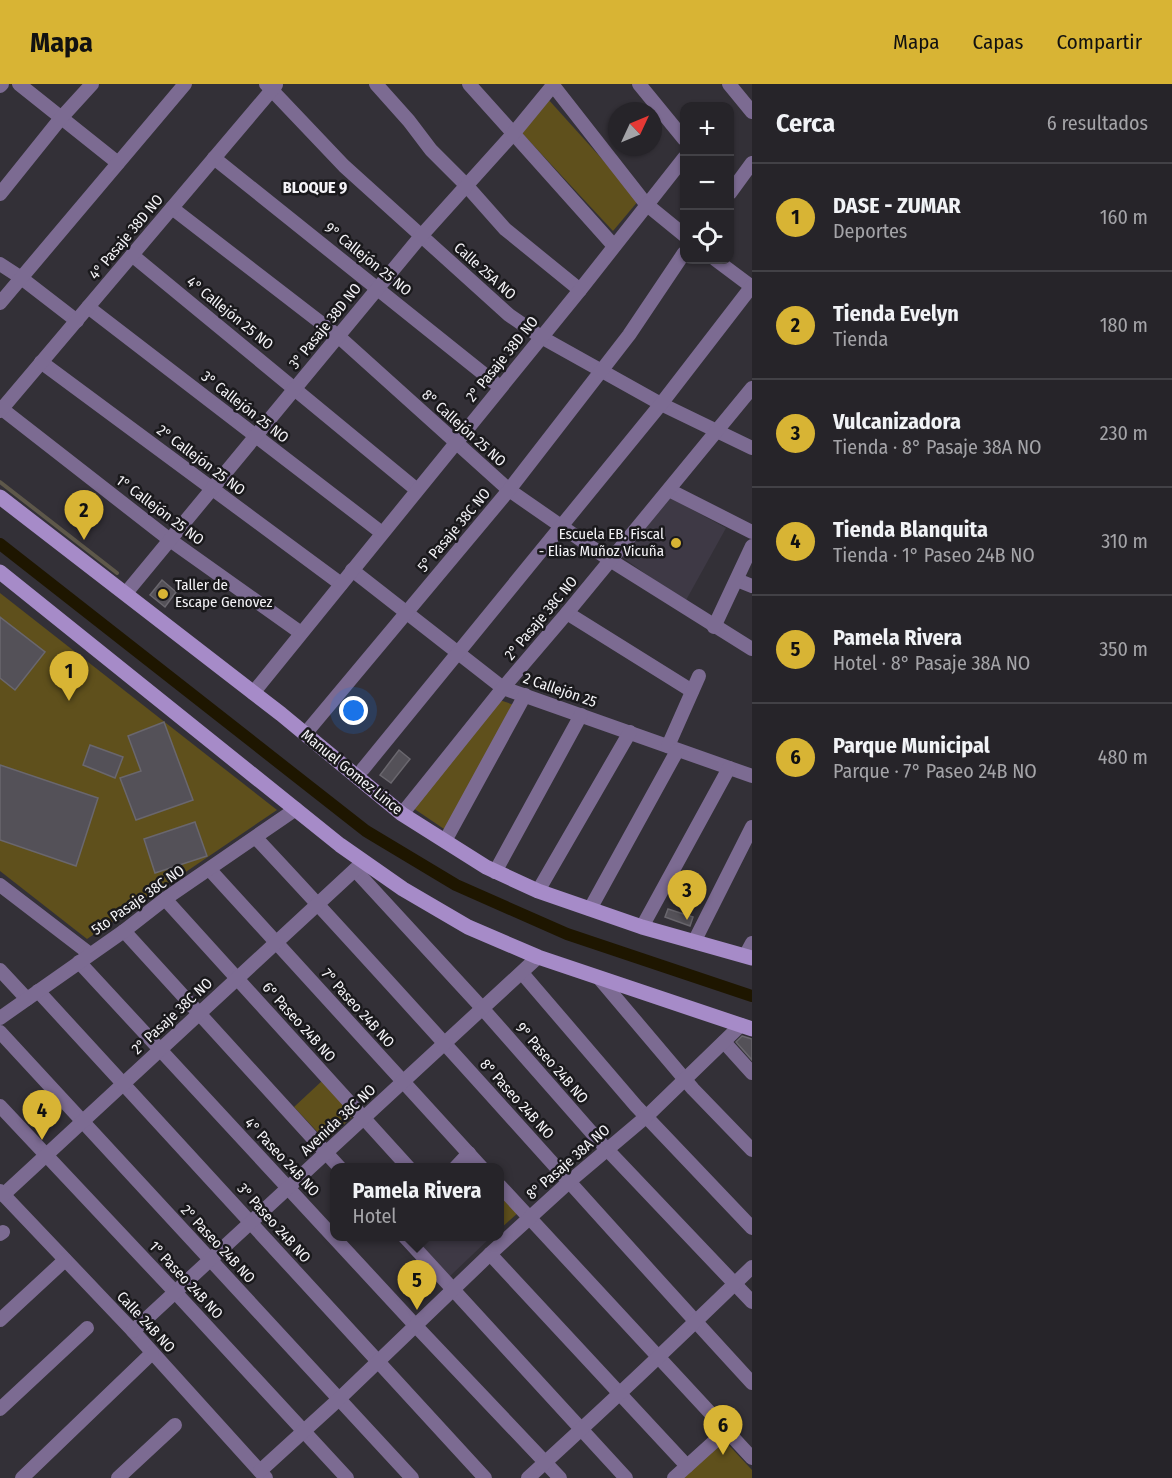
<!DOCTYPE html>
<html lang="es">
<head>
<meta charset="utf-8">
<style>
	body { margin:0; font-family:"Fira Sans Condensed",sans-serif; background:#2e2c31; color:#f1f3f6 }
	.controls { position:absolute; right:18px; top:18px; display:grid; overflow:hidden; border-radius:12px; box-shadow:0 2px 4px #0004 }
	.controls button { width:54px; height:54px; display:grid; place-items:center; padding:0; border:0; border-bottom:2px solid #424146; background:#262429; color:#f1f3f6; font:30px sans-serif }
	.compass { position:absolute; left:608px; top:18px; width:54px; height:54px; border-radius:50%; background:#262429; box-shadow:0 2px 4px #0004; rotate:46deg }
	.you { position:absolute; left:354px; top:627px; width:21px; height:21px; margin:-15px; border:4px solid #fff; border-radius:50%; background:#1a73e8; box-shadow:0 0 0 9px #1a73e833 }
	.badge { display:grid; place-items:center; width:39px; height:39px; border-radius:50%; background:#d8b434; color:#111; font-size:20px; font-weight:700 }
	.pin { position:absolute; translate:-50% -50px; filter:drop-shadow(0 2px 3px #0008) }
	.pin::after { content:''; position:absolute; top:32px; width:21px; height:18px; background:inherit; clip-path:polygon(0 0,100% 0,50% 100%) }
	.popup { position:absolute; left:330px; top:1079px; width:174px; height:78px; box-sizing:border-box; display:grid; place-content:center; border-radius:12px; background:#262429; filter:drop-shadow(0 2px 4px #0005); font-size:20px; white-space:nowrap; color:#a4a4a8 }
	.popup b { font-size:22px; color:#f1f3f6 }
	.popup::after { content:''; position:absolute; left:50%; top:100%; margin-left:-12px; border:12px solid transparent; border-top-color:#262429 }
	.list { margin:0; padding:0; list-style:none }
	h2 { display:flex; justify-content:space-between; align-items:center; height:78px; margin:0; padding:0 24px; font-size:26px }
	h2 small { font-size:20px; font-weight:400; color:#a4a4a8 }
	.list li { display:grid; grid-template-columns:39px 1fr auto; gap:18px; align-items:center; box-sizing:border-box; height:108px; padding:0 24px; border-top:2px solid #424146 }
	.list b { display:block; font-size:22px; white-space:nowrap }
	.list p { margin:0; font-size:20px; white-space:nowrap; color:#a4a4a8 }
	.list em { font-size:20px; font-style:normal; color:#a4a4a8 }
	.icon { flex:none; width:33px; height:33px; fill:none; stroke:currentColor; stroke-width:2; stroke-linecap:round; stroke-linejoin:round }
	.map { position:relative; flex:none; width:752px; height:1394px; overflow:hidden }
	header { display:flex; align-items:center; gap:36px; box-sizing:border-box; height:84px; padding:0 30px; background:#d8b434; color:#111 }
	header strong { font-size:28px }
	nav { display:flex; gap:33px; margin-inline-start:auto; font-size:21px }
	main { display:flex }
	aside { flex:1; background:#262429 }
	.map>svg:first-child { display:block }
	.built { fill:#3e3945 }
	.green { fill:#5f501c }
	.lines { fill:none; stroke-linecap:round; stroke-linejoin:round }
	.stream { stroke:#5e584a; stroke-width:4 }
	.canal { stroke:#1e1600; stroke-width:12 }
	.building { fill:#545158; stroke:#6a676e; stroke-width:1.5 }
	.street { stroke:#7c6b92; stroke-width:14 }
	.secondary { stroke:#a68bc8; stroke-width:15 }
	.poi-dot { fill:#d8b434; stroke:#1a191c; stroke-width:2 }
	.labels { text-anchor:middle; stroke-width:5; stroke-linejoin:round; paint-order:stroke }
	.street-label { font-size:15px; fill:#f4f3f7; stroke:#1a191c }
	.poi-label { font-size:15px; fill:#f4f3f7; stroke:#1a191c; text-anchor:end }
	.neighbourhood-label { font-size:16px; font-weight:bold; fill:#f4f3f7; stroke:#1a191c }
</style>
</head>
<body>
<header>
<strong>Mapa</strong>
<nav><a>Mapa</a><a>Capas</a><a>Compartir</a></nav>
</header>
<main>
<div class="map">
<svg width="752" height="1394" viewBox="0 0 752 1394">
	<rect width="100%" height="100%" fill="#333037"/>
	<!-- built -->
	<g class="built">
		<polygon points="669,413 726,444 685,518 622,473"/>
		<polygon points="414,1153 491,1153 450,1192"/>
	</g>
	<!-- green -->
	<g class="green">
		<polygon points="547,14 639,116 613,147 520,47"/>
		<polygon points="0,509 277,726 87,855 0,787"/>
		<polygon points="497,615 514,621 447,747 413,724"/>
		<polygon points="323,996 355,1030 326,1057 294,1023"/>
		<polygon points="500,1108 519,1128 500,1145"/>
		<polygon points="724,1356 752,1386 752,1394 681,1394"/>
	</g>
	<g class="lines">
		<!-- stream -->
		<polyline class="stream" points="0,398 117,489"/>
		<!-- canal -->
		<polyline class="canal" points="0,460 366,747 456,801 567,850 752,912"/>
	</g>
	<!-- building -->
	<g class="building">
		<polygon points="162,496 176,508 165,523 150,511"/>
		<polygon points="0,533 45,568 15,606 0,594"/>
		<polygon points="164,638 193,716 136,736 120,694 141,687 128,652"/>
		<polygon points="90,661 123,673 115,694 83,681"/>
		<polygon points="399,666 410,675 391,699 380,691"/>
		<polygon points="0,681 98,714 76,782 0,756"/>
		<polygon points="195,738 207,772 155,789 144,755"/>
		<polygon points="668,825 693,833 690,842 665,833"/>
		<polygon points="742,952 752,955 752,976 736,958"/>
	</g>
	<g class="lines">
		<!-- street -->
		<g class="street">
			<polyline points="19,0 118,79"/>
			<polyline points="266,0 344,82 509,231 541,253 661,320 752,364"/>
			<polyline points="376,0 409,37 431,66 466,101 505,145 580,206"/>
			<polyline points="469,0 614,162"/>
			<polyline points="552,0 646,120 684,151"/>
			<polyline points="639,0 684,55"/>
			<polyline points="729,0 752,28"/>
			<polyline points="0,2 2,0"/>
			<polyline points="214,74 500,303"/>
			<polyline points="730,109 752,79"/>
			<polyline points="0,110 61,34 92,0"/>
			<polyline points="172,124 338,252 509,406 610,476 752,565"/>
			<polyline points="132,171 417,406"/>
			<polyline points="716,176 752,203"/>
			<polyline points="0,180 20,193 77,237"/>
			<polyline points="0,219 185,0"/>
			<polyline points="88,223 382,449"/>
			<polyline points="41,278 341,500"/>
			<polyline points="2,325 170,456 301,549"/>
			<polyline points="0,327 276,1"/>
			<polyline points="669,406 752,448"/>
			<polyline points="352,486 503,604 752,692"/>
			<polyline points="737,496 752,502"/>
			<polyline points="126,509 421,152 513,50 554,0"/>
			<polyline points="567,529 692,607"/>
			<polyline points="714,543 752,462"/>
			<polyline points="253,609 580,206 684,74"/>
			<polyline points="305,650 509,406 629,251 684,169"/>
			<polyline points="668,662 699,592"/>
			<polyline points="363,685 661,320 752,202"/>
			<polyline points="402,730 503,604 567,529 752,304"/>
			<path d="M256,754C424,933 586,1119 752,1299"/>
			<polyline points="445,757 525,611"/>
			<polyline points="210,786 482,1084"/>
			<polyline points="355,786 483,925 599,1057 752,1218"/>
			<polyline points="495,788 581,631"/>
			<polyline points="0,801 90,870"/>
			<polyline points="538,807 630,648"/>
			<polyline points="165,815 409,1084"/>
			<polyline points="590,825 677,667"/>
			<polyline points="642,843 729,684"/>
			<polyline points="124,847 340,1084"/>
			<polyline points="694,858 752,743"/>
			<polyline points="745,872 752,859"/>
			<polyline points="79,878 414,1240 560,1394"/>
			<polyline points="0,886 27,915"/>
			<polyline points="522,889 636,1022 752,1144"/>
			<polyline points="599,894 693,1005 752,1066"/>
			<polyline points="38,907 485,1394"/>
			<polyline points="0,934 124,847 165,815 296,725"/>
			<polyline points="0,948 412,1394"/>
			<polyline points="724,958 752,989"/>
			<polyline points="0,1022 175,1208 347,1394"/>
			<polyline points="455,1084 469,1069"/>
			<polyline points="500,1102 752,1374"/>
			<polyline points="0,1107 133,1247 266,1394"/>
			<polyline points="3,1111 360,781"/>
			<polyline points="0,1150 3,1148"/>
			<polyline points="404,1152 626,1394"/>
			<polyline points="490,1170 687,1382"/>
			<polyline points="0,1236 65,1176"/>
			<polyline points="133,1247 538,873"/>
			<polyline points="0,1325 87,1244"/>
			<polyline points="260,1387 339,1315 490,1170 570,1097 647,1032 741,941"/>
			<polyline points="22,1394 152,1269"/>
			<polyline points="118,1394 175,1341"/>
			<path d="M528,1394C604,1325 678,1255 752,1183"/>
			<polyline points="674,1394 727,1346"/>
		</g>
		<!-- secondary -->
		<g class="secondary">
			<polyline points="0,413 281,630 402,730 486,783 538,807 642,843 752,874"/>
			<polyline points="0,488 340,761 403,805 468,843 538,873 752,945"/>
		</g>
	</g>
	<!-- markers -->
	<g class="poi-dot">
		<circle cx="676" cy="459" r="6"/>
		<circle cx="163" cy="510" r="6"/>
	</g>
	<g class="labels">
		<!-- street labels -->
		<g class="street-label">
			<text transform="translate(126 153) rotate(-50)" y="5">4° Pasaje 38D NO</text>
			<text transform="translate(368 175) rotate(39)" y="5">9° Callejón 25 NO</text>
			<text transform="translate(485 187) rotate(42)" y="5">Calle 25A NO</text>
			<text transform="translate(230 229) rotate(39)" y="5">4° Callejón 25 NO</text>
			<text transform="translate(325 242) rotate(-51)" y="5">3° Pasaje 38D NO</text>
			<text transform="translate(502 275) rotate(-51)" y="5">2° Pasaje 38D NO</text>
			<text transform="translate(245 323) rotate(38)" y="5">3° Callejón 25 NO</text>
			<text transform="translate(464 344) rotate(42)" y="5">8° Callejón 25 NO</text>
			<text transform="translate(201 376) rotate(37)" y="5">2° Callejón 25 NO</text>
			<text transform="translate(160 426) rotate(37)" y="5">1° Callejón 25 NO</text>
			<text transform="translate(454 446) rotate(-50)" y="5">5° Pasaje 38C NO</text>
			<text transform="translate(541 534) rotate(-50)" y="5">2° Pasaje 38C NO</text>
			<text transform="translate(560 606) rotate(19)" y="5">2 Callejón 25</text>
			<text transform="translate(352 688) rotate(39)" y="5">Manuel Gomez Lince</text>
			<text transform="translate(138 816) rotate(-35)" y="5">5to Pasaje 38C NO</text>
			<text transform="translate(358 924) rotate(48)" y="5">7° Paseo 24B NO</text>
			<text transform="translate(172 932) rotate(-43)" y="5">2° Pasaje 38C NO</text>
			<text transform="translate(299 938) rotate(48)" y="5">6° Paseo 24B NO</text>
			<text transform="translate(552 979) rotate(49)" y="5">9° Paseo 24B NO</text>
			<text transform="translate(517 1015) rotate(48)" y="5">8° Paseo 24B NO</text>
			<text transform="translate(338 1036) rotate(-43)" y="5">Avenida 38C NO</text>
			<text transform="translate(282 1073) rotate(47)" y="5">4° Paseo 24B NO</text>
			<text transform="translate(568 1078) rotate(-41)" y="5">8° Pasaje 38A NO</text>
			<text transform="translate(274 1139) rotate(48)" y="5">3° Paseo 24B NO</text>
			<text transform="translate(218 1160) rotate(47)" y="5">2° Paseo 24B NO</text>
			<text transform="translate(186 1196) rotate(47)" y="5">1° Paseo 24B NO</text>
			<text transform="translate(146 1238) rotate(47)" y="5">Calle 24B NO</text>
		</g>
		<!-- poi labels -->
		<g class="poi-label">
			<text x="664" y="455">Escuela EB. Fiscal<tspan x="664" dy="17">- Elias Muñoz Vicuña</tspan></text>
			<text x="175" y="506" text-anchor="start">Taller de<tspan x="175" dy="17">Escape Genovez</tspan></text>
		</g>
		<!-- neighbourhood labels -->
		<g class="neighbourhood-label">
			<text x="315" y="109">BLOQUE 9</text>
		</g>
	</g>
</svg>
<div class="controls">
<button>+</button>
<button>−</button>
<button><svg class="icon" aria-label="locate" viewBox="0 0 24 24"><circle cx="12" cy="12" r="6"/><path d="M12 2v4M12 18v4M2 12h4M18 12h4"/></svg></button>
</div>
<svg class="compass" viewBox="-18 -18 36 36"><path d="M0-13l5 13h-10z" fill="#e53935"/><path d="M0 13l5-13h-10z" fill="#a4a4a8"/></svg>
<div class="you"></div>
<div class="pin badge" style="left:69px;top:617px">1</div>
<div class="pin badge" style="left:84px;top:456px">2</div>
<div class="pin badge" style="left:687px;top:836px">3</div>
<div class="pin badge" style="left:42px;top:1056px">4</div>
<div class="pin badge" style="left:417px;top:1226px">5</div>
<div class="popup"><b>Pamela Rivera</b>Hotel</div>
<div class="pin badge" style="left:723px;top:1371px">6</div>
</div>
<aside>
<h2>Cerca<small>6 resultados</small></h2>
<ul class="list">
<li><span class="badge">1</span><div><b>DASE - ZUMAR</b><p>Deportes</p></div><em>160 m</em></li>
<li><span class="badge">2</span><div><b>Tienda Evelyn</b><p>Tienda</p></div><em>180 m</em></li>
<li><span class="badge">3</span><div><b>Vulcanizadora</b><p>Tienda · 8° Pasaje 38A NO</p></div><em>230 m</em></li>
<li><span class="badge">4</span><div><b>Tienda Blanquita</b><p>Tienda · 1° Paseo 24B NO</p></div><em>310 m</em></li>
<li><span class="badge">5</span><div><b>Pamela Rivera</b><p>Hotel · 8° Pasaje 38A NO</p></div><em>350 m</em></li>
<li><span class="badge">6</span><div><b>Parque Municipal</b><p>Parque · 7° Paseo 24B NO</p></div><em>480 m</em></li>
</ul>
</aside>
</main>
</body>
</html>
